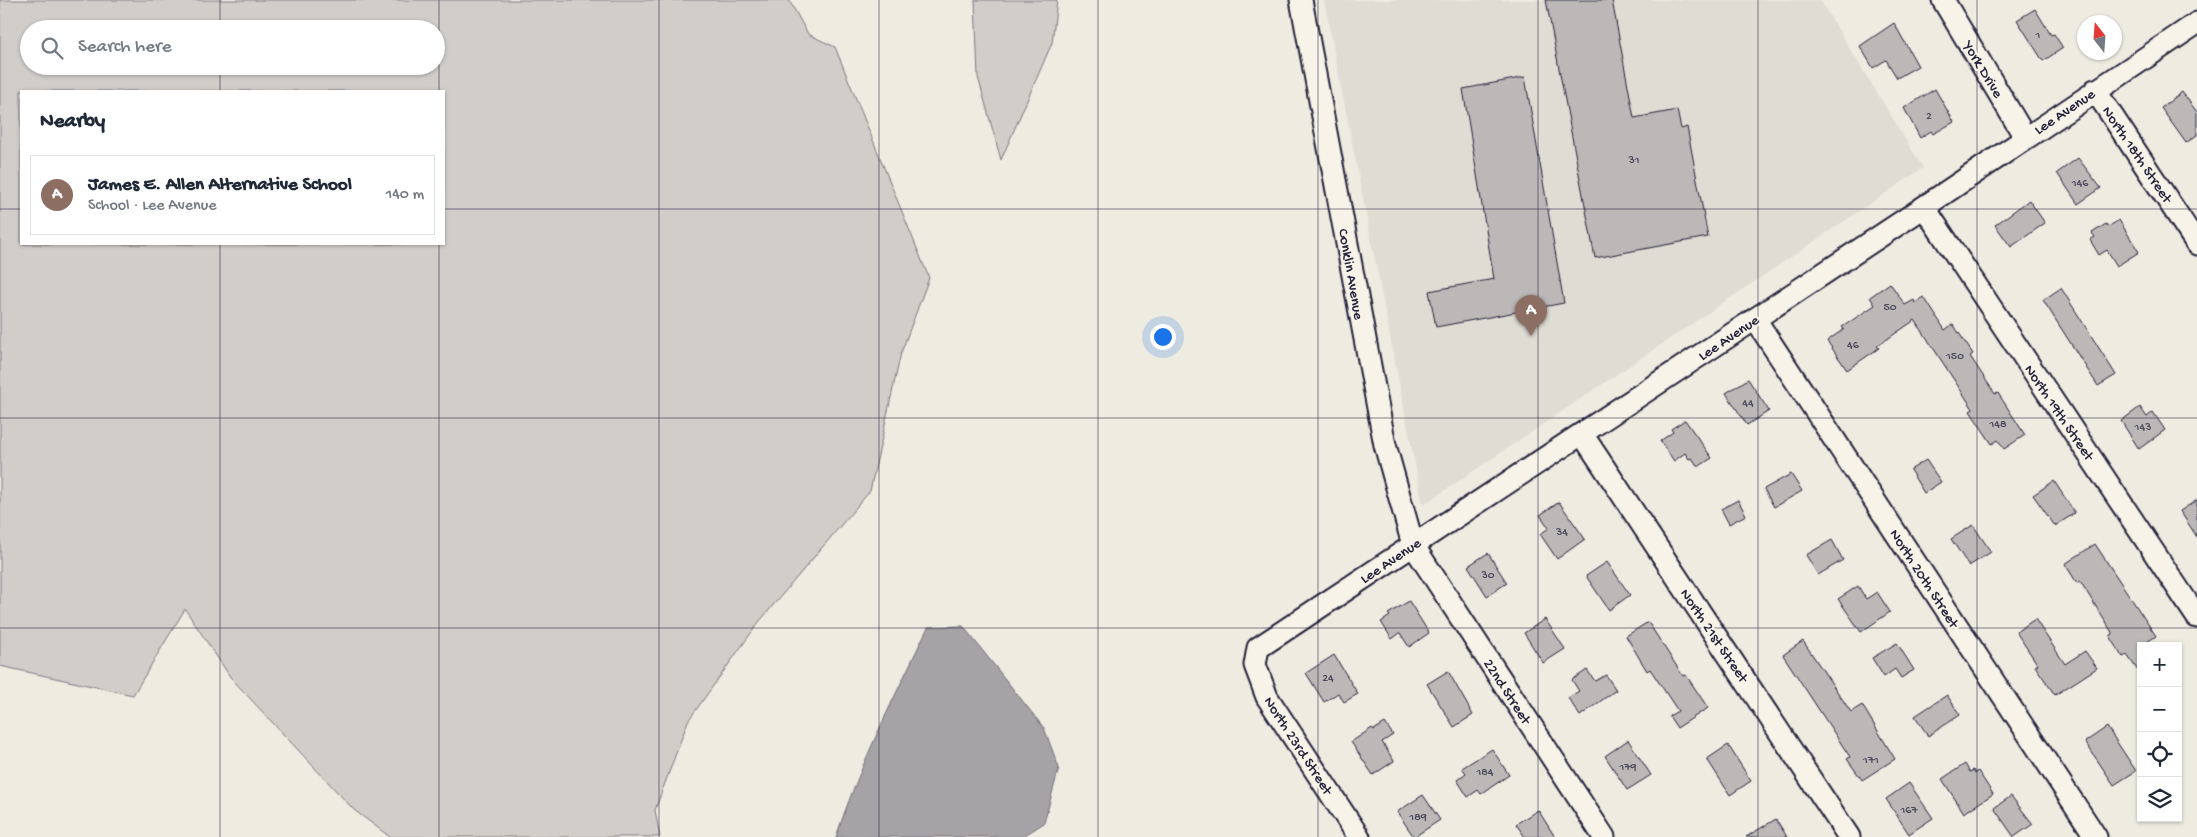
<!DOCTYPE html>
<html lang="en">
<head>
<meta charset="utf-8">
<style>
	body { margin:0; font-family:"Gochi Hand",sans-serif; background:#f6f6f7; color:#1f2937 }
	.controls { position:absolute; right:15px; bottom:15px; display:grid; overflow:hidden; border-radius:0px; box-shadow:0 1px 4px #0004 }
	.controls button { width:45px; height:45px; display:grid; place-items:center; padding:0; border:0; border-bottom:1px solid #e0e1e3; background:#fff; color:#1f2937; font:25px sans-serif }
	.compass { position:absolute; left:2077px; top:15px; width:45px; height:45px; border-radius:50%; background:#fff; box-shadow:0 1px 4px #0004; rotate:343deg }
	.you { position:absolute; left:1162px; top:336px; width:18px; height:18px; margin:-12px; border:4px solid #fff; border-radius:50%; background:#1a73e8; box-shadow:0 0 0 8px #1a73e833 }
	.badge { display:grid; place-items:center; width:32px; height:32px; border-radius:50%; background:#c8321e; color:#fff; font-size:16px; font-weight:700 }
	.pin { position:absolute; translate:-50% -41px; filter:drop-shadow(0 1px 2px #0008) }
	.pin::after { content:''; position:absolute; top:26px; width:18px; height:15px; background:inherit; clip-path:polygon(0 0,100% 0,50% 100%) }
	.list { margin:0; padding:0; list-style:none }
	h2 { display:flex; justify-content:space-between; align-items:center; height:65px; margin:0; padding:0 20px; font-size:21px }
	h2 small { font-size:16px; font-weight:400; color:#747a83 }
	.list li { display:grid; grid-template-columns:32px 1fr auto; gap:15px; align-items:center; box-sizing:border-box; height:80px; margin:0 10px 10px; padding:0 10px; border:1px solid #e0e1e3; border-radius:0px }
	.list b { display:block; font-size:19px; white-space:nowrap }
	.list p { margin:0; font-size:16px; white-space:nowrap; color:#747a83 }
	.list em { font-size:16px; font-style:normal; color:#747a83 }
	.icon { flex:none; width:28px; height:28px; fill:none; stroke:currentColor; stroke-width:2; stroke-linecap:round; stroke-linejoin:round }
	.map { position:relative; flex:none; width:2197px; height:837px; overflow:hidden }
	.search { position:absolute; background:#fff; box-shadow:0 1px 4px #0004; left:20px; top:20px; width:425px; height:55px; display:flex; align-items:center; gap:12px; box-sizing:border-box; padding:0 18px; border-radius:28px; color:#747a83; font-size:19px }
	.panel { position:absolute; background:#fff; box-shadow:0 1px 4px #0004; left:20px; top:90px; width:425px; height:155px; border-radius:0px }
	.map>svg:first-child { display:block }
	.built { fill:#dfdcd4 }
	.green { fill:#d1cdc9; stroke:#7a7882; fill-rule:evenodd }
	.water { fill:#a6a3a6; stroke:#716f7b }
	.building { fill:#bbb8b7; stroke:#22223b }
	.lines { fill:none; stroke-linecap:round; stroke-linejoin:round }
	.minor-casing { stroke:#22223b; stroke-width:25 }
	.minor { stroke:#f7f3e8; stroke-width:21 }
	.grid { fill:none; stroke:#22223b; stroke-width:1; stroke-opacity:0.55 }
	.labels { text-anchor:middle; stroke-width:4.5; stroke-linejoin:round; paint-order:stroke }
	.number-label { font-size:12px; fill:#48485a }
	.street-label { font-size:15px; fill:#22223b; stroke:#f7f3e8 }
</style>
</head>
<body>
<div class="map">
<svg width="2197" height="837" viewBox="0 0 2197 837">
	<rect width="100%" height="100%" fill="#eeebe1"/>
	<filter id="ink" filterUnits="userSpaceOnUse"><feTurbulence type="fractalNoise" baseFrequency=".02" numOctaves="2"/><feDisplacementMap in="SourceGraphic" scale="10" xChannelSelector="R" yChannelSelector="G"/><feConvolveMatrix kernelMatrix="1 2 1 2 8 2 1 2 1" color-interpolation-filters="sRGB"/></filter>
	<g filter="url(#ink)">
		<!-- built -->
		<polygon class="built" points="1324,0 1820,0 1923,168 1423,505"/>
		<!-- green -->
		<g class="green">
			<path d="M0,0H789L808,34L835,47L929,278L901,353L870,491L759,622L688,721L655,810L660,837H390L354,810L231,678L185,609L133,695L0,666ZM29,29H436V66H29ZM21,91H444V244H21Z"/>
			<polygon points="975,0 1057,0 1052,43 1001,160 978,77"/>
		</g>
		<!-- water -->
		<path class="water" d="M963,626L1044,728L1059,768L1044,823L1022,837H836C860,764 895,696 928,627Z"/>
		<!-- building -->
		<g class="building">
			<polygon points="1546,0 1612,0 1634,118 1677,110 1681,129 1687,127 1708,237 1595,258"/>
			<polygon points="2035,9 2051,35 2054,34 2063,48 2043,61 2017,20"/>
			<polygon points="1894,23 1918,66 1897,78 1886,60 1873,68 1860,46"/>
			<polygon points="1525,77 1564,303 1436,327 1429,291 1494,279 1463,89"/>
			<polygon points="1935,89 1954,122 1933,134 1931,131 1920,138 1904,108"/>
			<polygon points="2182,92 2197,112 2197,135 2186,143 2161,108"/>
			<polygon points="2078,158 2101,188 2078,204 2057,173"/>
			<polygon points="2029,200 2045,223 2011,247 1995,225"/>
			<polygon points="2119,220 2139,252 2117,266 2107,250 2099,255 2090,240 2095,237 2092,233 2106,224 2108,227"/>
			<polygon points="1890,283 1905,305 1914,300 1915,303 1924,297 1945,330 1953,324 1973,354 1970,356 1995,394 1998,393 2025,435 2004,449 1998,440 1992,444 1970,411 1973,409 1915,320 1877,346 1879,348 1847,370 1827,341 1844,329 1842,327 1875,305 1870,297"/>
			<polygon points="2061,288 2116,375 2098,386 2043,300"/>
			<polygon points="1748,379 1769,411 1747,425 1726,393"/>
			<polygon points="2140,407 2147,417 2153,412 2165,430 2139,449 2121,421"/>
			<polygon points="1685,420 1712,458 1698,467 1692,458 1689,459 1685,453 1674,461 1660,441 1673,432 1671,429"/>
			<polygon points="1926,460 1941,482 1924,493 1910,470"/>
			<polygon points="1791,474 1802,491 1774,507 1764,489"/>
			<polygon points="2054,481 2075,513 2055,526 2033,495"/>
			<polygon points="1738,500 1746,515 1729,524 1721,509"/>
			<polygon points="2197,500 2197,537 2180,511"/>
			<polygon points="1559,502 1585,539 1557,559 1540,534 1549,528 1540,515"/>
			<polygon points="1973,525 1991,552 1969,566 1951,539"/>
			<polygon points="1832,540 1843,560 1818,575 1806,555"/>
			<polygon points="2095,544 2156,636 2141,646 2141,675 2127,655 2123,657 2110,636 2113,634 2080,581 2077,583 2065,564"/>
			<polygon points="1488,553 1507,583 1487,596 1468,566"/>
			<polygon points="1607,562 1630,595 1609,610 1586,576"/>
			<polygon points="1858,586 1866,599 1877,592 1890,612 1861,632 1838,599"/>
			<polygon points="1409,601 1429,633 1409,647 1400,633 1392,639 1381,622 1390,616 1388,614"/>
			<polygon points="1545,619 1565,649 1543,663 1524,633"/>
			<polygon points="2035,619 2065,664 2085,651 2097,668 2055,695 2035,666 2038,665 2016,632"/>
			<polygon points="1648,622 1683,676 1686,675 1708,708 1677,728 1669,716 1678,711 1650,669 1647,671 1626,636"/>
			<polygon points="1803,641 1851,712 1862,705 1895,759 1862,780 1847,759 1850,757 1783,655"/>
			<polygon points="1897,643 1914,670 1901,678 1895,669 1884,677 1872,658"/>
			<polygon points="1334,655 1358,694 1344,702 1338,693 1324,702 1306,673"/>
			<polygon points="1587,670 1595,681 1606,675 1616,690 1580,716 1568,698 1579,691 1572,680"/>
			<polygon points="1448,671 1473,715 1454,727 1427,684"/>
			<polygon points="1947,695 1960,715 1928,736 1915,716"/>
			<polygon points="1385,723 1393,735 1382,742 1394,761 1373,775 1351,742 1372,728 1374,730"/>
			<polygon points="2107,727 2136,771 2114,785 2085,742"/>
			<polygon points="1628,740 1651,775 1627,790 1605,756"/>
			<polygon points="1728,745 1751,781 1730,795 1707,759"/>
			<polygon points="1492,749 1509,775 1481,794 1478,790 1468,797 1457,780 1466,773 1462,768"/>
			<polygon points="1965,764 1970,772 1973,770 1975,773 1978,771 1993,794 1964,813 1942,779"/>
			<polygon points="1909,783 1933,818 1909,834 1886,799"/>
			<polygon points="1423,795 1440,820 1414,837 1397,812"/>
			<polygon points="2011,796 2033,824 2014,837 1994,808"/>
			<polygon points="1538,810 1555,837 1525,837 1516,824"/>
			<polygon points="1776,819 1787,837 1746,837"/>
		</g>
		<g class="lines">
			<defs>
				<g id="minor">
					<polyline points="1301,0 1385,445 1413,545 1604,837"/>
					<polyline points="1943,0 2025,137"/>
					<polyline points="2095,90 2197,244"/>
					<polyline points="1924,207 2197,617"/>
					<polyline points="1755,319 2096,837"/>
					<polyline points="1582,434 1849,837"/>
					<polyline points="1359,837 1267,697 1255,665 1258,648 1924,207 2197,23"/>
				</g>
			</defs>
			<!-- minor casing -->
			<use href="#minor" class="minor-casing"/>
			<!-- minor -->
			<use href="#minor" class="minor"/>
		</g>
	</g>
	<!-- grid -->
	<path class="grid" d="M220,0V29M439,0V91M659,0V837M879,0V837M1098,0V837M1318,0V837M1538,0V837M1758,0V837M1977,0V837M220,66V91M0,209H21M444,209H2197M220,244V837M439,244V837M0,418H2197M0,628H2197"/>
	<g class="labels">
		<!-- number labels -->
		<g class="number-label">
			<text x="2038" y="38">1</text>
			<text x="1929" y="119">2</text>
			<text x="1634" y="163">31</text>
			<text x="2080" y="186">146</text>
			<text x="1890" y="310">50</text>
			<text x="1853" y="348">46</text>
			<text x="1955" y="359">150</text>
			<text x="1748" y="406">44</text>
			<text x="1998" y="427">148</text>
			<text x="2143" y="430">143</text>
			<text x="1562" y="535">34</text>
			<text x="1488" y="578">30</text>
			<text x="1328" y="681">24</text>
			<text x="1871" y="763">171</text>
			<text x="1628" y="770">179</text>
			<text x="1485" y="775">184</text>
			<text x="1909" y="813">167</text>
			<text x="1418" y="820">189</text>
		</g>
		<!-- street labels -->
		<g class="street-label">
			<text transform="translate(1984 69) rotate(59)" y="5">York Drive</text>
			<text transform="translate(2064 111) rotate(-34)" y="5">Lee Avenue</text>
			<text transform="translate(2138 154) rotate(56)" y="5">North 18th Street</text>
			<text transform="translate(1352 274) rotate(80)" y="5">Conklin Avenue</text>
			<text transform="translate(1728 337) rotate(-34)" y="5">Lee Avenue</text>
			<text transform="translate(2060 412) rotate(56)" y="5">North 19th Street</text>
			<text transform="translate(1390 560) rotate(-34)" y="5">Lee Avenue</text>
			<text transform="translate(1925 578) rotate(57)" y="5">North 20th Street</text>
			<text transform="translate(1715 635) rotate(56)" y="5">North 21st Street</text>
			<text transform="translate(1508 691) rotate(57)" y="5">22nd Street</text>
			<text transform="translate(1299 745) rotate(57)" y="5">North 23rd Street</text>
		</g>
	</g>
</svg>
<div class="controls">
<button>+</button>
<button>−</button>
<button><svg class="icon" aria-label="locate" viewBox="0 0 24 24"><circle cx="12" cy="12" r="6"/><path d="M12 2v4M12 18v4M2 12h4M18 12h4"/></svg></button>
<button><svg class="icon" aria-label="layers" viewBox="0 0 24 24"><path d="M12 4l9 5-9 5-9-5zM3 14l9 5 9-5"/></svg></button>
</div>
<svg class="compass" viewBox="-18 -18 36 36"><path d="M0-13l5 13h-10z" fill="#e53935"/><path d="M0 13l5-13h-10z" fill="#747a83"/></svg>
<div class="you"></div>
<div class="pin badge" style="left:1531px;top:336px;background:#8d6e63">A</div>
<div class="search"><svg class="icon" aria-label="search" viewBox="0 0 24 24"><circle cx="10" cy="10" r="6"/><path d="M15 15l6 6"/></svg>Search here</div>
<section class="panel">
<h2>Nearby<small></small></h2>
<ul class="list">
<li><span class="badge" style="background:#8d6e63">A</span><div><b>James E. Allen Alternative School</b><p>School · Lee Avenue</p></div><em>140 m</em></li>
</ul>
</section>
</div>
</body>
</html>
